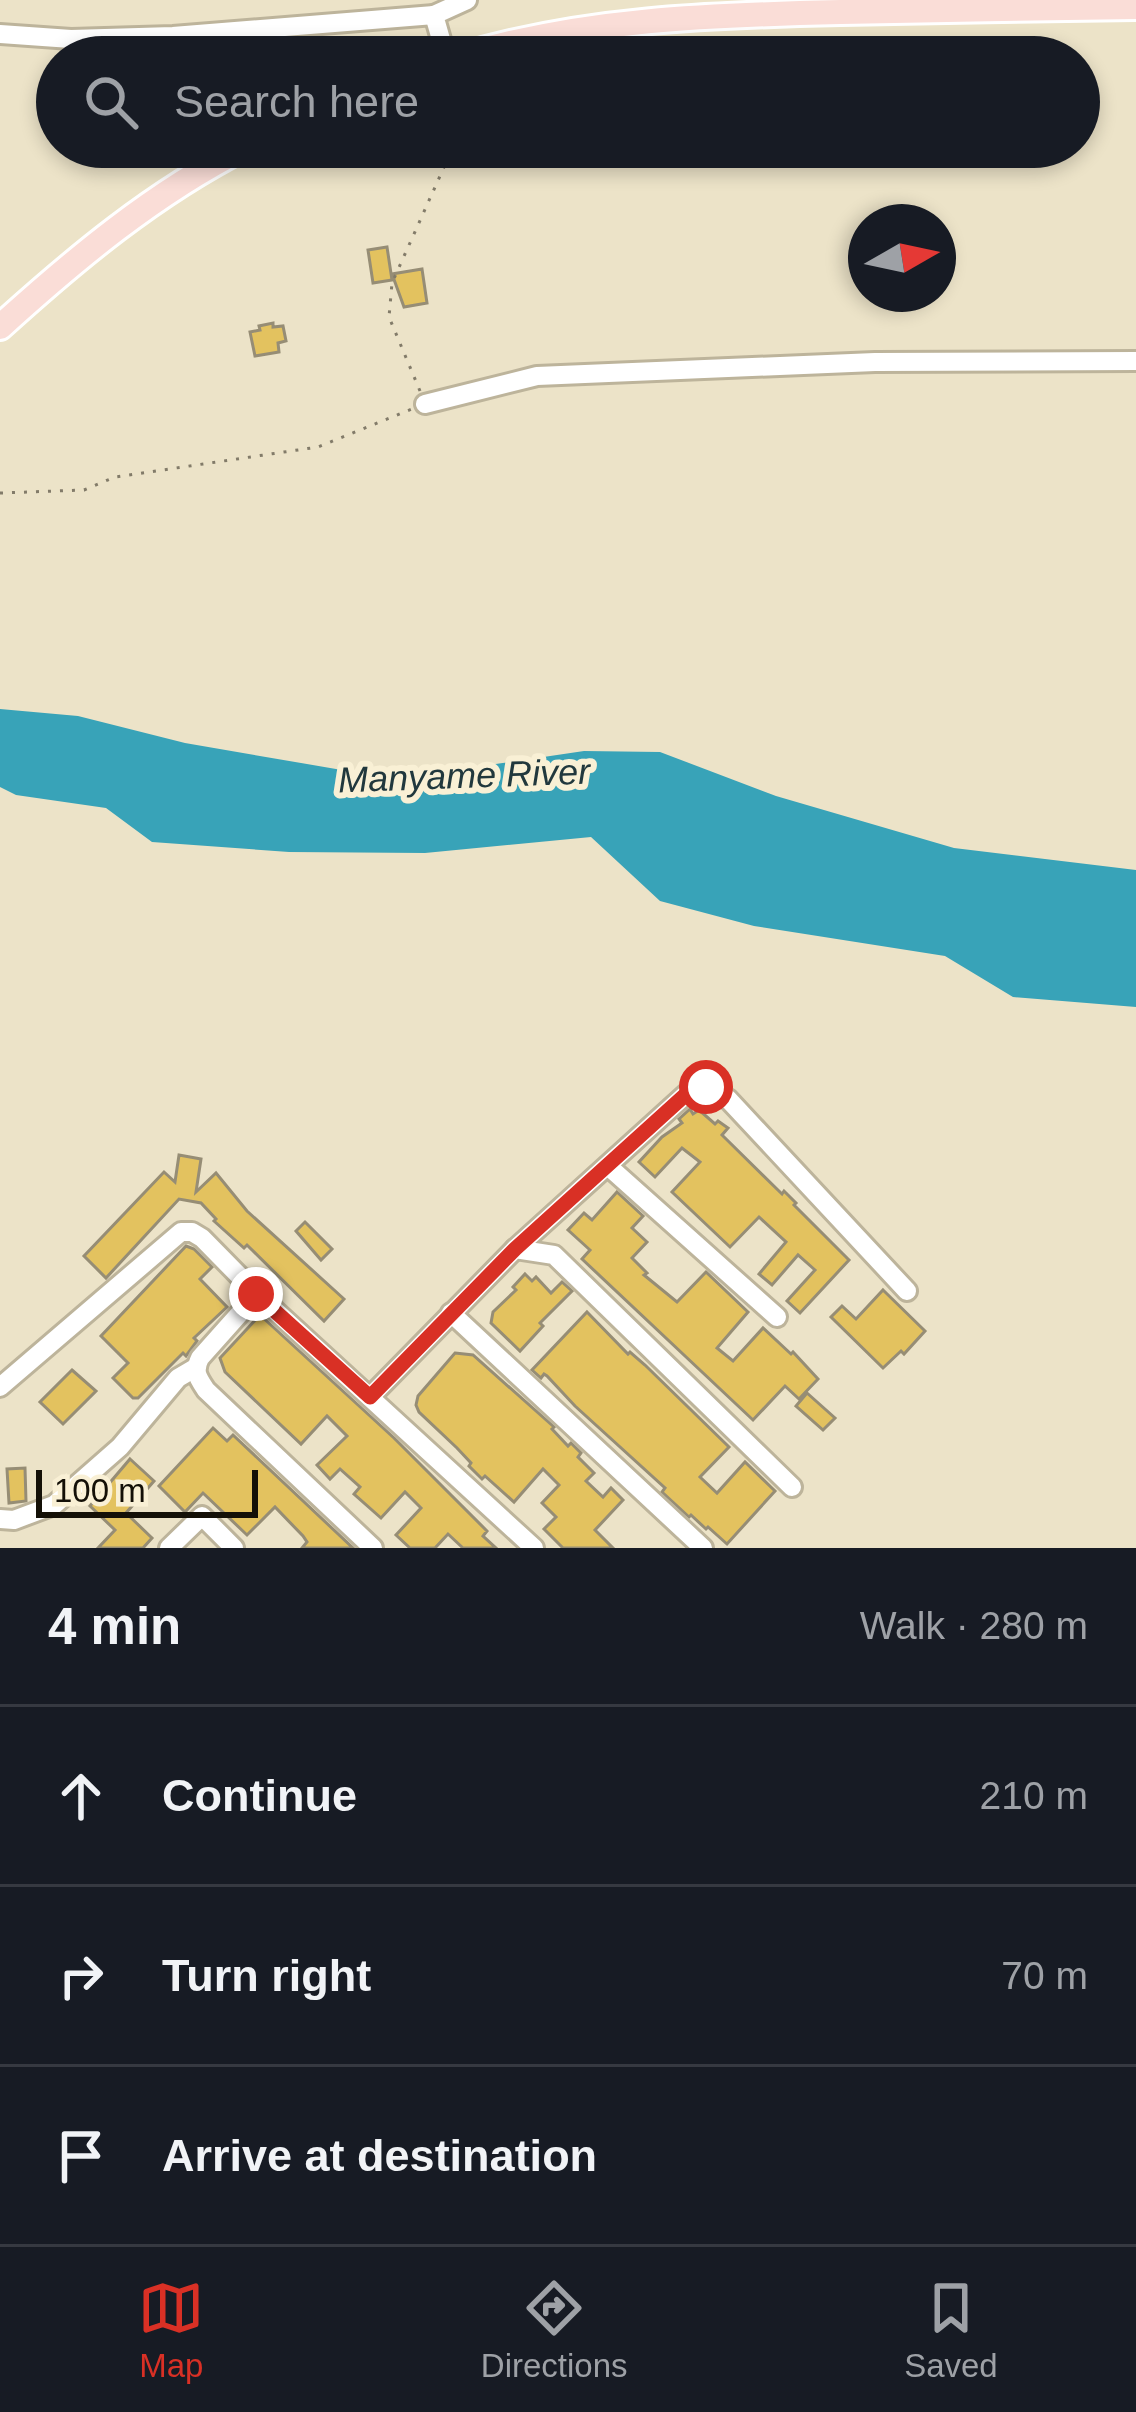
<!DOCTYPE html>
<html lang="en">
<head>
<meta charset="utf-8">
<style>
	body { margin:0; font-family:Helvetica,sans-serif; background:#20242c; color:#f1f3f6 }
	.compass { position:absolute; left:848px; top:204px; width:108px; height:108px; border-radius:50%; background:#171b24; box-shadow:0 6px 18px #0003; rotate:81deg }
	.scale { position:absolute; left:36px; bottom:30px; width:222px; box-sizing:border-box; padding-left:12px; border:6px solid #141007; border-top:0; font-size:33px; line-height:42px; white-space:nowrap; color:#141007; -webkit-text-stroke:9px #f9f0d5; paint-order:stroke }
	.stop { position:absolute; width:36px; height:36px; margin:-27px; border:9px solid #d93025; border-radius:50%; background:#fff }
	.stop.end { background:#d93025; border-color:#fff; box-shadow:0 3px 12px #0008 }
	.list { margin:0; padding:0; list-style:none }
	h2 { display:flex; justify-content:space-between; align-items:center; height:156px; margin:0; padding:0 48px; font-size:51px }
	h2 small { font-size:39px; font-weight:400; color:#9ea1a6 }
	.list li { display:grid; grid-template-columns:78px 1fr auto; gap:36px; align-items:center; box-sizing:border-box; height:180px; padding:0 48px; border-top:3px solid #363941 }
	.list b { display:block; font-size:45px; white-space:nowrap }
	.list em { font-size:39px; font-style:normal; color:#9ea1a6 }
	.icon { flex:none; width:66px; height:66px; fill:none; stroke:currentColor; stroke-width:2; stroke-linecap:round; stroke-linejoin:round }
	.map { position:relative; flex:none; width:1136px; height:1548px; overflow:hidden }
	.search { position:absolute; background:#171b24; box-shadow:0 6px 18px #0003; left:36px; right:36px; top:36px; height:132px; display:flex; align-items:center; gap:30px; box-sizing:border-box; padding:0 42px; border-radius:66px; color:#9ea1a6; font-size:45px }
	.sheet { height:696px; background:#171b24 }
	nav { display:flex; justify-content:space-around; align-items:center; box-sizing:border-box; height:168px; border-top:3px solid #363941; background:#171b24; font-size:33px; color:#9ea1a6 }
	nav a { display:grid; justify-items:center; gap:6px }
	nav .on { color:#d93025 }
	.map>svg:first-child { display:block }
	.water { fill:#38a3b8 }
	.building { fill:#e3c25f; stroke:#968d75; stroke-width:3 }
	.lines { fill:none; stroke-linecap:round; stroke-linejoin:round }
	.minor-casing { stroke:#bdb49b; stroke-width:24 }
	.major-casing { stroke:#fff; stroke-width:30 }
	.path { stroke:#827b69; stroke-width:3; stroke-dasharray:3 9; stroke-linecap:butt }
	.minor { stroke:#fff; stroke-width:18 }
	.major { stroke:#faddd7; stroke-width:24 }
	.route { stroke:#d93025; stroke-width:15 }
	.labels { text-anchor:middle; stroke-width:12; stroke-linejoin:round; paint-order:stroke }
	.water-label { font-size:36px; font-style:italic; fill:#21383d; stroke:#f9f0d5 }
</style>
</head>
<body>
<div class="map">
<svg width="1136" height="1548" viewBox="0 0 1136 1548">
	<rect width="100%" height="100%" fill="#ece3c8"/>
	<!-- water -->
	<polygon class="water" points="0,709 78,716 185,743 394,779 584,751 660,752 776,796 954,848 1136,870 1136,1007 1013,997 945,956 754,926 660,901 591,837 425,853 289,852 152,842 106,808 16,795 0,787"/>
	<!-- building -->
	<g class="building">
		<polygon points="387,247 392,280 373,283 368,250"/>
		<polygon points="422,269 427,303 404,307 392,274"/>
		<polygon points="273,323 273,327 283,326 286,341 278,343 279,352 255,356 250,332 260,330 259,326"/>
		<polygon points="690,1109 693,1114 699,1110 715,1124 718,1121 728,1128 722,1135 782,1194 784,1191 796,1203 794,1205 849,1260 800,1313 787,1301 815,1270 798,1255 772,1285 759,1274 786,1242 759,1217 730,1247 672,1192 700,1162 682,1148 655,1177 639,1162 662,1137 682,1123 679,1119"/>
		<polygon points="179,1155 201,1159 196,1192 216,1173 247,1211 344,1299 324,1321 247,1245 244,1248 214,1221 216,1219 201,1203 179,1199 106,1278 84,1256 164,1172 175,1182"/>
		<polygon points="617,1192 643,1216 632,1228 647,1242 632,1258 647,1273 644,1275 677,1302 706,1272 748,1312 717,1348 733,1361 763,1328 791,1354 793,1352 818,1379 799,1399 785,1386 753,1420 582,1259 590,1250 568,1230 584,1213 592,1220"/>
		<polygon points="305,1222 332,1249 321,1260 296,1231"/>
		<polygon points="186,1246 194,1249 212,1267 200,1279 227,1307 194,1338 197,1341 186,1356 183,1353 138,1398 133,1398 113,1378 128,1363 101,1336"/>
		<polygon points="525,1274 532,1281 536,1277 551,1293 562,1282 572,1291 540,1323 543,1326 520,1351 491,1323 493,1312 516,1290 513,1287"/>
		<polygon points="883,1290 925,1331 904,1354 901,1351 883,1368 831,1317 842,1306 856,1319"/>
		<polygon points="587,1312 628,1354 630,1352 645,1365 729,1447 700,1477 717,1493 745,1462 775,1491 727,1544 708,1527 706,1529 691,1515 689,1517 662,1492 665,1488 575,1406 547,1376 544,1374 541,1378 532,1370"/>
		<polygon points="260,1315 394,1438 487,1531 483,1536 496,1548 463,1548 448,1534 435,1548 410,1548 396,1535 421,1508 405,1492 381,1518 354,1494 360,1487 340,1469 330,1479 317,1465 347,1436 327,1416 301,1444 225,1372 220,1358"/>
		<polygon points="455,1353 473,1355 554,1427 552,1429 568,1446 571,1443 581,1453 578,1457 594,1473 586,1481 603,1497 611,1488 623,1500 595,1530 613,1548 563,1548 544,1529 556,1517 542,1503 559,1485 543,1469 514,1502 485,1476 482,1479 469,1466 471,1463 457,1448 419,1412 416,1405 418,1396"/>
		<polygon points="72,1370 96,1391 63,1424 40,1402"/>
		<polygon points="807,1393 835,1418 823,1430 796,1406"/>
		<polygon points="213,1428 227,1441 233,1435 353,1548 302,1548 307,1542 303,1536 275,1507 247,1535 203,1493 185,1512 159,1486"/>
		<polygon points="130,1459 154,1481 126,1513 152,1538 143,1548 98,1548 115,1530 90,1506"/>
		<polygon points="25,1468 26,1501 9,1503 7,1469"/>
	</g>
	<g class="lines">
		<defs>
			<g id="minor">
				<polyline points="0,34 71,39 173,36 434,15"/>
				<polyline points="446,57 434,15 467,0"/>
				<polyline points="425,404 537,376 875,362 1136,361"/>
				<polyline points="608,1166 777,1317"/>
				<polyline points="515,1249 554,1255 792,1487"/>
				<path d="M257,1294L200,1358C193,1372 198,1378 206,1390L373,1548"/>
				<polyline points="451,1313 703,1548"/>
				<polyline points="0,1387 181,1232 192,1232 202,1238 257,1294 534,1548"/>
				<polyline points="370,1397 515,1249 694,1087 706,1087 728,1099 907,1291"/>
				<polyline points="0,1519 14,1520 54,1505 120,1447 178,1378 195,1368"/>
				<polyline points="169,1548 202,1516 234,1548"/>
			</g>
			<g id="major">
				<path d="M458,57C583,19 711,15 841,12C939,10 1038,8 1136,7"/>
				<path d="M0,327C75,259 154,193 245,147"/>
			</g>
		</defs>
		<!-- minor casing -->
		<use href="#minor" class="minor-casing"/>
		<!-- major casing -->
		<use href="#major" class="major-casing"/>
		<!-- path -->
		<g class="path">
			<polyline points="420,391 389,317 392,283 453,147"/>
			<polyline points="0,493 84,490 115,477 318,447 412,409"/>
		</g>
		<!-- minor -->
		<use href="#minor" class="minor"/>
		<!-- major -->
		<use href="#major" class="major"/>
	</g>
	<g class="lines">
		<!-- route -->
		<polyline class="route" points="256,1294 370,1397 515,1249 694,1087 706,1087"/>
	</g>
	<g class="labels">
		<!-- water labels -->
		<g class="water-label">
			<text transform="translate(464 775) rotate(-2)" y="13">Manyame River</text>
		</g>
	</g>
</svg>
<svg class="compass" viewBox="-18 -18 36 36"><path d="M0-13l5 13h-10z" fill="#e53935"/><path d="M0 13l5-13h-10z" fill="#9ea1a6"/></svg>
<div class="scale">100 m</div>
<div class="stop" style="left:706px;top:1087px"></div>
<div class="stop end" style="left:256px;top:1294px"></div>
<div class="search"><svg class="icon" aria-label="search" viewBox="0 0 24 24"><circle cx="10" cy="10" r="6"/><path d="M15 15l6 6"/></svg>Search here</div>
</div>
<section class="sheet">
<h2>4 min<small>Walk · 280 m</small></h2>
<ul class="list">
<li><svg class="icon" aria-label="ahead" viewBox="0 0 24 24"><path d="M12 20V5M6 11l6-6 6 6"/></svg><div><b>Continue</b></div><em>210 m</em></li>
<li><svg class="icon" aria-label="right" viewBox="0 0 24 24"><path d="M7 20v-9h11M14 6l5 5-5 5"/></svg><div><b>Turn right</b></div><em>70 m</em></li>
<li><svg class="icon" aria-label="arrive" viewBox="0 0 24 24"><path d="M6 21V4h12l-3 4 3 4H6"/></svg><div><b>Arrive at destination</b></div></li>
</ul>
</section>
<nav>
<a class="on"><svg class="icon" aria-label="map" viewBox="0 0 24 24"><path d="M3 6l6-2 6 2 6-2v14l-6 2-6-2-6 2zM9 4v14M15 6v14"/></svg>Map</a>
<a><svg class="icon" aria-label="directions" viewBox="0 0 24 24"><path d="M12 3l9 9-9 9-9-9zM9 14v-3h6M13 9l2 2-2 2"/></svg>Directions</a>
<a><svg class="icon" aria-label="saved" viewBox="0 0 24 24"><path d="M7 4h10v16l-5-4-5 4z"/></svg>Saved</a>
</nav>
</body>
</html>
